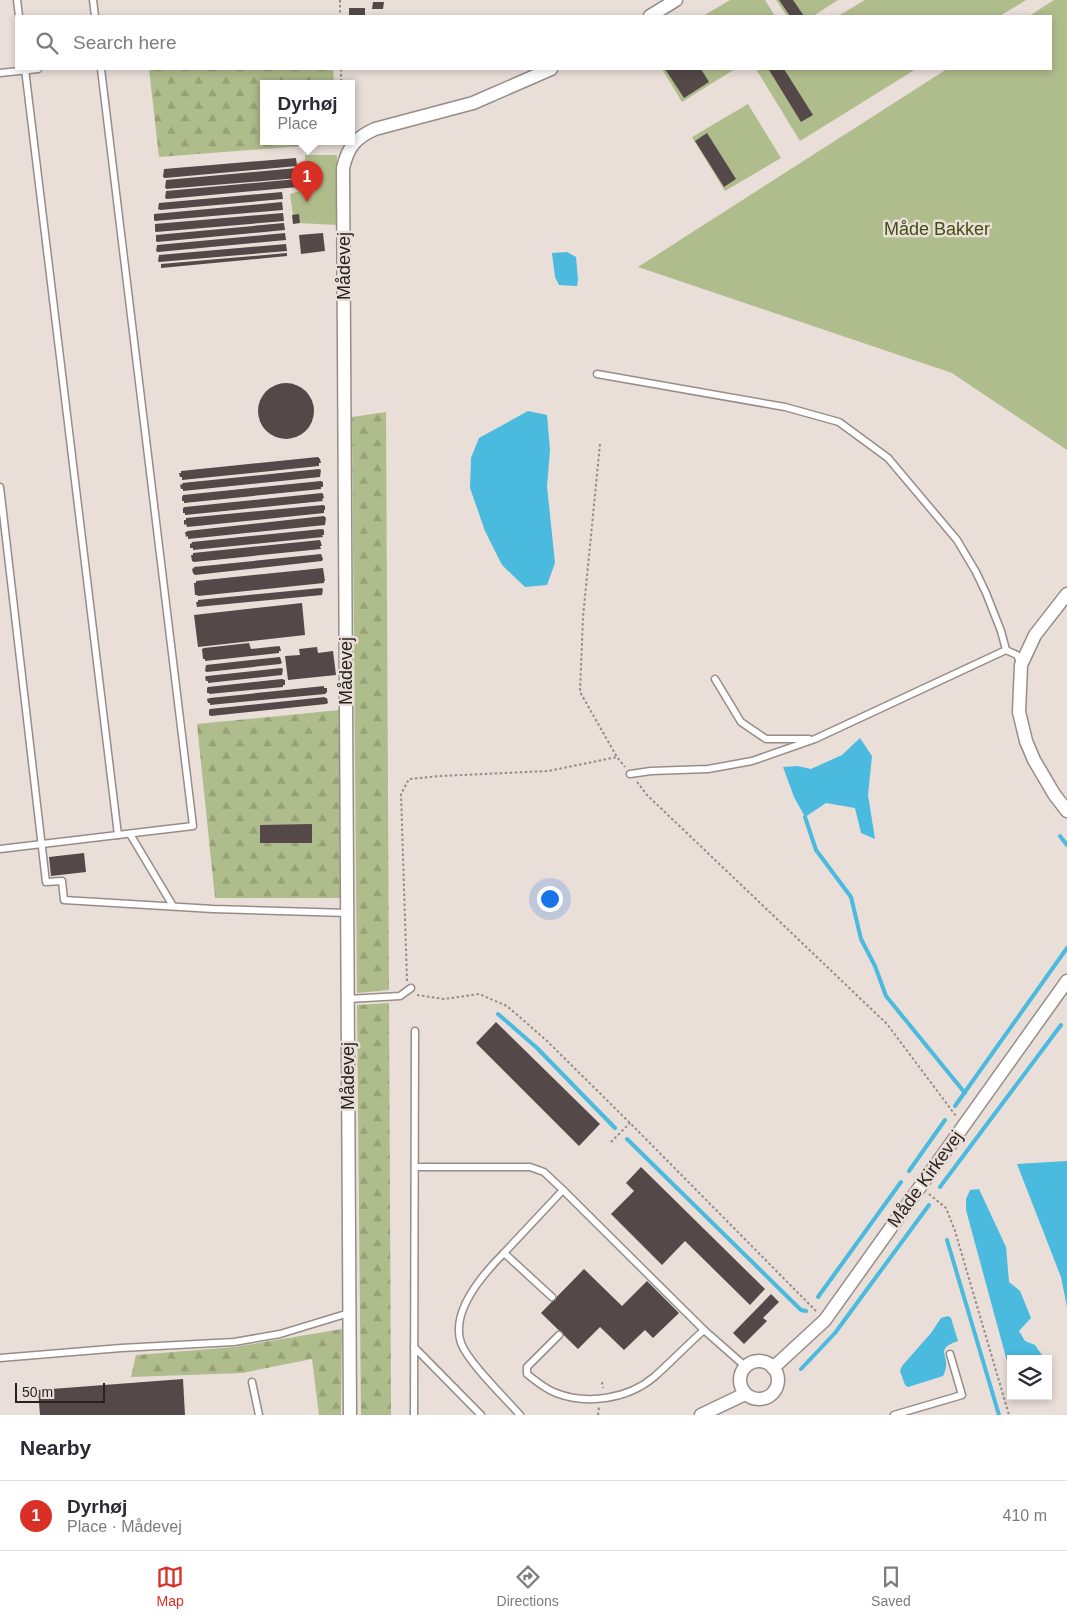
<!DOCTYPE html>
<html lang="en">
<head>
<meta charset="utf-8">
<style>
	body { margin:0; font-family:Arial,sans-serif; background:#f7f7f7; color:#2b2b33 }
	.controls { position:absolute; right:15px; bottom:15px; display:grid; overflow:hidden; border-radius:0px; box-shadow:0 2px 8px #0003 }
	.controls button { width:45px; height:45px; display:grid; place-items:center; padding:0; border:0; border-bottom:1px solid #e1e1e2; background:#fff; color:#2b2b33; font:25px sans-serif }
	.scale { position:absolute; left:15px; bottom:12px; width:90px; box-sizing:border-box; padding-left:5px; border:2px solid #272321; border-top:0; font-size:14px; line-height:18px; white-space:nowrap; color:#272321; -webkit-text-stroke:4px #e9ded8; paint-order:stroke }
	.you { position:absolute; left:549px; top:898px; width:18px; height:18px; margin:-12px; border:4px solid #fff; border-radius:50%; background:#1a73e8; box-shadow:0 0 0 8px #1a73e833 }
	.badge { display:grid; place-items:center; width:32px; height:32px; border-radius:50%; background:#d93025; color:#fff; font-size:16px; font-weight:700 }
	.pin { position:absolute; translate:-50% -41px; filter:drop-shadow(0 1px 2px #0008) }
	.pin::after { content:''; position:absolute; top:26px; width:18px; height:15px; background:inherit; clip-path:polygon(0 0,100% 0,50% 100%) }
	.popup { position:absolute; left:260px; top:80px; width:95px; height:65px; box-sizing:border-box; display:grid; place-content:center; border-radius:0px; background:#fff; filter:drop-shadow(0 1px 4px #0005); font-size:16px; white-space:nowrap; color:#7c7c81 }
	.popup b { font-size:19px; color:#2b2b33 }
	.popup::after { content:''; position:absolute; left:50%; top:100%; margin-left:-10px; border:10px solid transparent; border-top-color:#fff }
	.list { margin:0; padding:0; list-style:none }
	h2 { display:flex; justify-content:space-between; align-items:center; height:65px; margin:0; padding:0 20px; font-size:21px }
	h2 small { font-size:16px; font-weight:400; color:#7c7c81 }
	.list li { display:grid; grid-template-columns:32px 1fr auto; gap:15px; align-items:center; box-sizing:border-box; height:70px; padding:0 20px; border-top:1px solid #e1e1e2 }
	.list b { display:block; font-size:19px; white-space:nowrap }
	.list p { margin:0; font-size:16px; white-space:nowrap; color:#7c7c81 }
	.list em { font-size:16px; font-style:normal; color:#7c7c81 }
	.icon { flex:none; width:28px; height:28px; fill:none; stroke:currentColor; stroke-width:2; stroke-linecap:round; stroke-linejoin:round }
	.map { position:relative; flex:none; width:1067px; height:1415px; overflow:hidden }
	.search { position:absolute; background:#fff; box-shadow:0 2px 8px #0003; left:15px; right:15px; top:15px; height:55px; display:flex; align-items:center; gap:12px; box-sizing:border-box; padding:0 18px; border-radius:0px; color:#7c7c81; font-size:19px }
	.sheet { height:135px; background:#fff }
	nav { display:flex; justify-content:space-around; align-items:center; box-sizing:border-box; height:70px; border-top:1px solid #e1e1e2; background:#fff; font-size:14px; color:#7c7c81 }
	nav a { display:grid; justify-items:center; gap:2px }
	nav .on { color:#d93025 }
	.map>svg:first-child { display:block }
	.green { fill:#afbc8b }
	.forest { fill:url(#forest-firs) }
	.water { fill:#4abade }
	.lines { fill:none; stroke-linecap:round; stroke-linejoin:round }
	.stream { stroke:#4abade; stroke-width:4 }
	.building { fill:#544948 }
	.lane-casing { stroke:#978d87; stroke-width:9 }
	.street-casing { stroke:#978d87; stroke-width:15 }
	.path { stroke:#938b87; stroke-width:2; stroke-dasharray:2.5 2.5; stroke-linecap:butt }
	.lane { stroke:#fff; stroke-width:6 }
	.street { stroke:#fff; stroke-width:12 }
	.labels { text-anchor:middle; stroke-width:5; stroke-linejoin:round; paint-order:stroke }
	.park-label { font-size:18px; fill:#435012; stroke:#e9ded8 }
	.street-label { font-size:18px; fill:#272321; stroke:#e9ded8 }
</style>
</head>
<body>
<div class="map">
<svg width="1067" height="1415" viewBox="0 0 1067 1415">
	<defs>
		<pattern id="forest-firs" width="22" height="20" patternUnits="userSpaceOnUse" patternTransform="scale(1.25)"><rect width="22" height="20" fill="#afbc8b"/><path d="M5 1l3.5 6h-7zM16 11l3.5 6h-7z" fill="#97a178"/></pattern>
	</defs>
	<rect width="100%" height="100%" fill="#e9ded8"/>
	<!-- green -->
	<g class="green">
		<polygon points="730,0 765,0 775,16 703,16"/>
		<polygon points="776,0 838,0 813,16 787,16"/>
		<polygon points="865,0 1026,0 1000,16 838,16"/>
		<polygon points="1054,0 1067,0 1067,450 952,373 638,267 947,69 1051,69 1051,16 1029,16"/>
		<polygon points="662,69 735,69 682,102"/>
		<polygon points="756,69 916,69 800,141"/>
		<polygon points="748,104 781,158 725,191 692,137"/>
		<polygon points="305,155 337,155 337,225 299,223 293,215 290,194 305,189"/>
	</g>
	<!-- forest -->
	<g class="forest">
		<polygon points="149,69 333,69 334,83 263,83 263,141 341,141 341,143 159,157"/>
		<polygon points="386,412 389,990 357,993 352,417"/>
		<polygon points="339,710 340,898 215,898 197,724"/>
		<polygon points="389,1003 391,1415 361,1415 357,1005"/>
		<polygon points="342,1329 341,1415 319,1415 312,1359 242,1373 131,1377 136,1355 235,1347"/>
	</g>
	<!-- water -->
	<g class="water">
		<polygon points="567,252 576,257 578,280 577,286 559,285 555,277 552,253"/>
		<polygon points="528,411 547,415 550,450 547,486 555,563 547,585 525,587 502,565 485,531 470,488 471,458 479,438"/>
		<polygon points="860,738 872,756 868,795 875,839 861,833 855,808 826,803 805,817 794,797 783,767 797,766 811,769 842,755"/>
		<polygon points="1067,1161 1067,1307 1061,1277 1017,1164"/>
		<polygon points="979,1189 1006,1247 1009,1282 1020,1291 1031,1318 1019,1331 1025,1341 1035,1345 1044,1358 1043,1359 1011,1359 1011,1376 966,1210 966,1199 970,1190"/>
		<path d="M948,1316L951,1318L958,1341C931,1350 954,1356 943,1376L908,1387L905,1385L900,1371L902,1366L931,1333L941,1318Z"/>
	</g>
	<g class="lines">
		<!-- stream -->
		<g class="stream">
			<polyline points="805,817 816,850 851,897 861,939 875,966 886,996 965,1093"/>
			<polyline points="1060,836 1067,845"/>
			<polyline points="498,1014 537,1048 615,1128"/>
			<polyline points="955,1106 1067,948"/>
			<polyline points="627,1139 801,1310 806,1311"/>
			<polyline points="909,1171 945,1120"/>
			<polyline points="940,1187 1061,1025"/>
			<polyline points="947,1240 999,1415"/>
			<polyline points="818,1297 901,1182"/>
			<polyline points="801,1369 835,1333 929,1205"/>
		</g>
	</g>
	<!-- building -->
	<g class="building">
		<polygon points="779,0 793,0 804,16 790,16"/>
		<polygon points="373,2 384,2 383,9 372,9"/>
		<rect x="349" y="8" width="16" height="8"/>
		<polygon points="665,69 701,69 709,82 684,98"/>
		<polygon points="771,69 784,69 813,115 801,122 769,70"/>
		<polygon points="707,133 736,179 724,187 695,141"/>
		<polygon points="296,158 297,166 165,178 163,177 164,169"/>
		<polygon points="297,168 298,178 166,189 166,188 165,188 166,180"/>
		<polygon points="297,179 298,187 167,199 165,198 166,191"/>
		<polygon points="282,192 283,199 160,210 158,209 159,203"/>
		<polygon points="282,202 283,210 155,221 154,220 154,214"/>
		<polygon points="283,213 284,221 156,232 155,231 155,224"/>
		<polygon points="299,214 300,223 293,224 292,215"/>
		<polygon points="284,223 285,230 157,242 156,241 156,235"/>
		<polygon points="285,233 286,240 158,252 156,251 157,245"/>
		<polygon points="323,233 325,251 301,254 299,235"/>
		<polygon points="286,244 287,251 159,262 158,261 159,255"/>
		<polygon points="287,253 287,256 161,268 161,264"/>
		<circle cx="286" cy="411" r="28"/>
		<polygon points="318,457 320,459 321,463 319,463 319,466 182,480 182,477 180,477 179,473 181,473 181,471"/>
		<polygon points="319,469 321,470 320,477 183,491 183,489 181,489 180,485 183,484 182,483"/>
		<polygon points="321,481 323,482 323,487 321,487 321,489 184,503 184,501 182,501 182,497 183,495"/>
		<polygon points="322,493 323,494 324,498 322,499 323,501 185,515 185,513 183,513 183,508 185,507"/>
		<polygon points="323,505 325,506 325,510 324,510 324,513 187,527 186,524 184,525 184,520 186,520 186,518"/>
		<polygon points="324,516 326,518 325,525 188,539 188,536 186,537 185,532 187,532 187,531"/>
		<polygon points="322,529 324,530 324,535 322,535 323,537 193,550 193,548 190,548 190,544 192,543 192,542"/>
		<polygon points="320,540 322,546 320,546 321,549 194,562 192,561 191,555 193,555 193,553"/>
		<polygon points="321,554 323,559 322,561 195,575 193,573 192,569 194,568 194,567"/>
		<polygon points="323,568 325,581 324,581 324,583 198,596 197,595 195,595 194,583 196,583 196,581"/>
		<polygon points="321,588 323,589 322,595 197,607 196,602 198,602 198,600"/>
		<polygon points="302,603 305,635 198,647 194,615"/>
		<polygon points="249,643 251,649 279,646 280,647 281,651 279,651 279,653 205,661 205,659 203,659 202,649 204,648"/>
		<polygon points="317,647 318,653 333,651 336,675 288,680 285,656 300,655 299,649"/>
		<polygon points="280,657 282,663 280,664 207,672 205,671 206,665"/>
		<polygon points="281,668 283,669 282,675 208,683 208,681 206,681 205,677 207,676"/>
		<polygon points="282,679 285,680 285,685 283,685 283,687 209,694 209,693 207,693 207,688 208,687"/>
		<polygon points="324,686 324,688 327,688 327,692 325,694 210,705 210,703 208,703 207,699 210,698"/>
		<polygon points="325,697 325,698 327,698 328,703 326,704 211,716 209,715 209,710 210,709"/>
		<polygon points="312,824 312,843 260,843 260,825"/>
		<polygon points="84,853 86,872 51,876 49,857"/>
		<polygon points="496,1022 600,1124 579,1146 476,1043"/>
		<polygon points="641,1167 765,1289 750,1305 685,1241 662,1265 611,1214 634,1191 626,1183"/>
		<polygon points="584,1269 622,1306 647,1281 679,1313 653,1338 645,1330 624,1350 600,1327 578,1349 541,1313"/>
		<polygon points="771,1294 779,1302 763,1318 767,1321 744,1344 733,1333"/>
		<polygon points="183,1379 185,1415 40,1415 38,1390"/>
	</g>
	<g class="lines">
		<defs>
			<g id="lane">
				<polyline points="17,0 19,16"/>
				<polyline points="93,0 95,16"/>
				<polyline points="25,69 118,835"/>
				<polyline points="0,73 38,69"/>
				<polyline points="597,374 785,407 839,422 888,458 957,540 976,572 986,593 1001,631 1006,650 815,739 752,761 708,769 651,771 630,774"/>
				<polyline points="0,487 46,882 62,881 64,900 213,909 348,913"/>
				<polyline points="1006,650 1017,655 1021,664"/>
				<polyline points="715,679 741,722 766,739 809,739"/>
				<polyline points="130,834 173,906"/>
				<polyline points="0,849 193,826 101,69"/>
				<polyline points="348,999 400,996 411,988"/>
				<polyline points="415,1167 530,1167 544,1172 563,1190"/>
				<path d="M504,1253C483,1274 450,1311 461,1343C468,1362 505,1398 520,1415"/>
				<polyline points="552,1297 504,1253 563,1190 704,1330 746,1367"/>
				<path d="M559,1335L527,1367V1374C536,1381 545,1389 556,1393C587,1405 628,1399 654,1377C671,1362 687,1345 704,1330"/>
				<polyline points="414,1347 481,1415"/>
				<polyline points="0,1358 121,1348 234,1342 280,1334 349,1313"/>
				<polyline points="252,1382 259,1415"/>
				<polyline points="414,1415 415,1031"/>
				<polyline points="894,1415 962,1395 950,1354"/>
			</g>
			<g id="street">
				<polyline points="650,16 676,0"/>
				<polyline points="1067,594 1035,635 1021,665 1019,712 1026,741 1034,760 1054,794 1067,811"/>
				<circle cx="759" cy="1380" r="19"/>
				<polyline points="773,1368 825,1320 1067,981"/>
				<path d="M350,1415L343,168C348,147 355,138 375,129L473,103L551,69"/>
				<polyline points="701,1415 745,1394"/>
			</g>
		</defs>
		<!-- lane casing -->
		<use href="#lane" class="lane-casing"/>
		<!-- street casing -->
		<use href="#street" class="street-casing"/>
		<!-- path -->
		<g class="path">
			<polyline points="340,0 340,16"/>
			<polyline points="341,69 341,83"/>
			<polyline points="600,444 583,617 580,692 617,757 625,767"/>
			<polyline points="637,782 647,795 887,1024 956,1116"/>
			<polyline points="407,981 401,794 409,779 441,776 548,771 617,757"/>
			<polyline points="417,995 444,999 479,994 507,1006 547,1041 630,1123 816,1311"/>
			<polyline points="611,1142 630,1123"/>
			<polyline points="929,1194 946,1208 955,1231 1009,1415"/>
			<polyline points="602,1382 603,1388"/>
			<polyline points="598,1415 599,1407"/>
		</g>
		<!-- lane -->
		<use href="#lane" class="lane"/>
		<!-- street -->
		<use href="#street" class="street"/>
	</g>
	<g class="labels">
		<!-- park labels -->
		<g class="park-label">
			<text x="937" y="235">Måde Bakker</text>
		</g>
		<!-- street labels -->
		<g class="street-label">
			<text transform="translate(344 266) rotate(-90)" y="6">Mådevej</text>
			<text transform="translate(346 671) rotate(-90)" y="6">Mådevej</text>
			<text transform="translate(348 1076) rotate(-90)" y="6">Mådevej</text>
			<text transform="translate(925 1179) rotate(-54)" y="6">Måde Kirkevej</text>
		</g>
	</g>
</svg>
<div class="controls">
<button><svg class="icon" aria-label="layers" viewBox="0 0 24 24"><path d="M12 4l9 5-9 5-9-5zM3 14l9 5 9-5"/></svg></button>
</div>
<div class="scale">50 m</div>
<div class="you"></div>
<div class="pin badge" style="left:307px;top:202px">1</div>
<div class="popup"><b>Dyrhøj</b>Place</div>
<div class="search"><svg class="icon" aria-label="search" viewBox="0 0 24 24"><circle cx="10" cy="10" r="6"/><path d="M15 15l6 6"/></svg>Search here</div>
</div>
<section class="sheet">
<h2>Nearby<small></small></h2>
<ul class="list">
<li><span class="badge">1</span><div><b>Dyrhøj</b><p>Place · Mådevej</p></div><em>410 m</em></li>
</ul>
</section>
<nav>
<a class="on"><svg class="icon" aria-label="map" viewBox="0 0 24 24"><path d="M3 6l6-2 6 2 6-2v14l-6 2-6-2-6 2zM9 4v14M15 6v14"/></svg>Map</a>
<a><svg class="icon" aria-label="directions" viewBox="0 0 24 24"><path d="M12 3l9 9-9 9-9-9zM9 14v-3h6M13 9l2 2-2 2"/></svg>Directions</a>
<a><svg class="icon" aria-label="saved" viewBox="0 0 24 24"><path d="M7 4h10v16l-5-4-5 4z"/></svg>Saved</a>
</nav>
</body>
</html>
